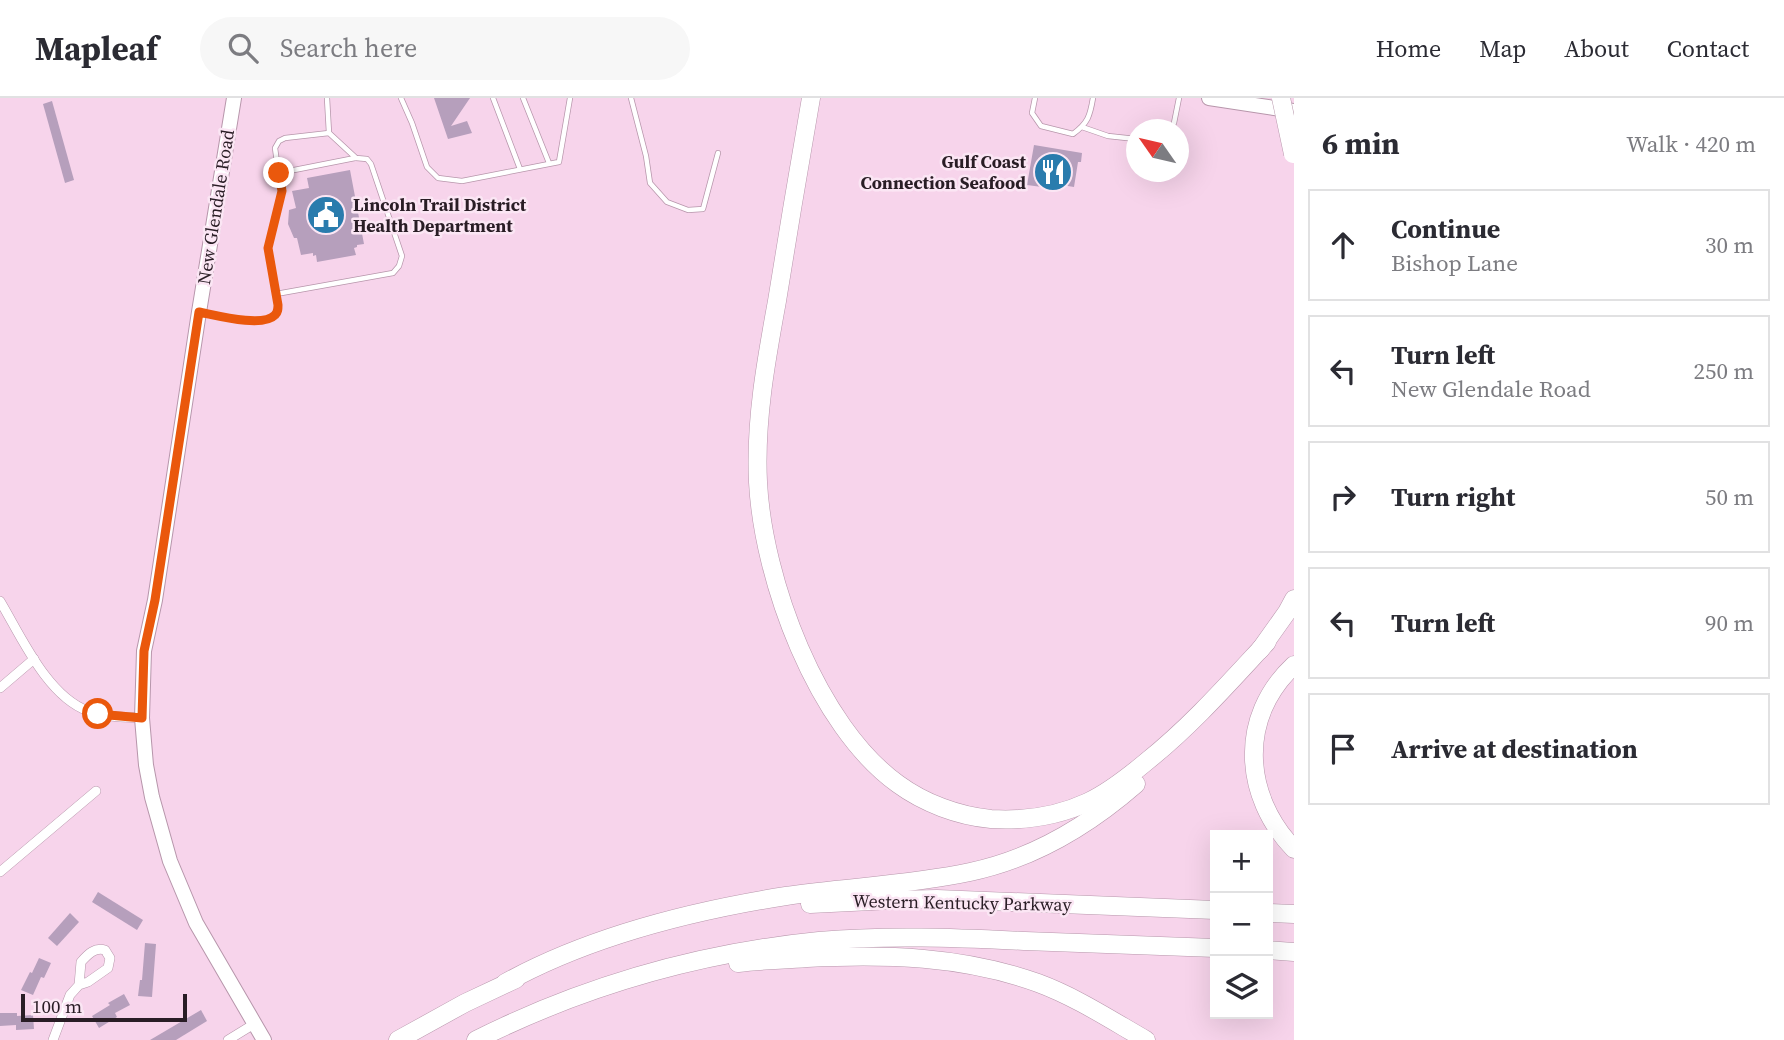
<!DOCTYPE html>
<html lang="en">
<head>
<meta charset="utf-8">
<style>
	body { margin:0; font-family:"Source Serif 4",serif; background:#f7f7f7; color:#2b2b33 }
	.controls { position:absolute; right:21px; bottom:21px; display:grid; overflow:hidden; border-radius:0px; box-shadow:0 7px 28px #0002 }
	.controls button { width:63px; height:63px; display:grid; place-items:center; padding:0; border:0; border-bottom:2px solid #e1e1e2; background:#fff; color:#2b2b33; font:35px sans-serif }
	.compass { position:absolute; left:1126px; top:21px; width:63px; height:63px; border-radius:50%; background:#fff; box-shadow:0 7px 28px #0002; rotate:304deg }
	.scale { position:absolute; left:21px; bottom:18px; width:166px; box-sizing:border-box; padding-left:7px; border:4px solid #291d25; border-top:0; font-size:19px; line-height:24px; white-space:nowrap; color:#291d25; -webkit-text-stroke:5px #fbe6f4; paint-order:stroke }
	.stop { position:absolute; width:21px; height:21px; margin:-16px; border:5px solid #ea580c; border-radius:50%; background:#fff }
	.stop.end { background:#ea580c; border-color:#fff; box-shadow:0 2px 7px #0008 }
	.list { margin:0; padding:0; list-style:none }
	h2 { display:flex; justify-content:space-between; align-items:center; height:91px; margin:0; padding:0 28px; font-size:30px }
	h2 small { font-size:23px; font-weight:400; color:#7c7c81 }
	.list li { display:grid; grid-template-columns:46px 1fr auto; gap:21px; align-items:center; box-sizing:border-box; height:112px; margin:0 14px 14px; padding:0 14px; border:2px solid #e1e1e2; border-radius:0px }
	.list b { display:block; font-size:26px; white-space:nowrap }
	.list p { margin:0; font-size:23px; white-space:nowrap; color:#7c7c81 }
	.list em { font-size:23px; font-style:normal; color:#7c7c81 }
	.icon { flex:none; width:38px; height:38px; fill:none; stroke:currentColor; stroke-width:2; stroke-linecap:round; stroke-linejoin:round }
	.map { position:relative; flex:none; width:1294px; height:942px; overflow:hidden }
	header { display:flex; align-items:center; gap:42px; box-sizing:border-box; height:98px; padding:0 35px; background:#fff; border-bottom:2px solid #e1e1e2 }
	header strong { font-size:33px }
	nav { display:flex; gap:38px; margin-inline-start:auto; font-size:24px }
	.search { width:490px; height:63px; background:#f7f7f7; display:flex; align-items:center; gap:18px; box-sizing:border-box; padding:0 24px; border-radius:38px; color:#7c7c81; font-size:26px }
	main { display:flex }
	aside { flex:1; background:#fff }
	.map>svg:first-child { display:block }
	.building { fill:#b69fbc }
	.lines { fill:none; stroke-linecap:round; stroke-linejoin:round }
	.lane-casing { stroke:#b796ab; stroke-width:6 }
	.street-casing { stroke:#b796ab; stroke-width:10 }
	.primary-casing { stroke:#b796ab; stroke-width:16 }
	.highway-casing { stroke:#b796ab; stroke-width:19 }
	.lane { stroke:#fff; stroke-width:4.5 }
	.street { stroke:#fff; stroke-width:9 }
	.primary { stroke:#fff; stroke-width:14 }
	.highway { stroke:#fff; stroke-width:18 }
	.highway-bridge-casing { stroke:#b796ab; stroke-width:19; stroke-linecap:butt }
	.highway-bridge { stroke:#fff; stroke-width:18 }
	.route { stroke:#ea580c; stroke-width:9 }
	.labels { text-anchor:middle; stroke-width:5; stroke-linejoin:round; paint-order:stroke }
	.poi-label { font-size:18px; font-weight:bold; fill:#291d25; stroke:#fbe6f4; text-anchor:end }
	.street-label { font-size:18px; fill:#291d25; stroke:#fbe6f4 }
</style>
</head>
<body>
<header>
<strong>Mapleaf</strong>
<div class="search"><svg class="icon" aria-label="search" viewBox="0 0 24 24"><circle cx="10" cy="10" r="6"/><path d="M15 15l6 6"/></svg>Search here</div>
<nav><a>Home</a><a>Map</a><a>About</a><a>Contact</a></nav>
</header>
<main>
<div class="map">
<svg width="1294" height="942" viewBox="0 0 1294 942">
	<rect width="100%" height="100%" fill="#f7d4eb"/>
	<!-- building -->
	<g class="building">
		<polygon points="434,0 470,0 451,28 467,23 472,35 448,41"/>
		<polygon points="52,3 74,82 65,85 43,6"/>
		<polygon points="1034,47 1082,55 1081,64 1078,64 1074,89 1043,84 1042,89 1027,87"/>
		<polygon points="350,72 364,146 357,147 357,149 354,150 356,157 317,164 316,157 313,158 313,155 301,157 297,140 294,140 288,126 289,112 296,110 292,93 309,90 307,80"/>
		<polygon points="98,794 143,822 137,832 92,804"/>
		<polygon points="70,815 79,824 57,848 48,840"/>
		<polygon points="145,845 156,846 152,899 138,898 140,882 142,882"/>
		<polygon points="39,860 51,865 44,880 41,879 33,897 21,892 30,874 32,875"/>
		<polygon points="124,896 130,907 115,915 117,919 99,930 92,918 110,907 108,905"/>
		<polygon points="201,912 207,923 176,942 150,942"/>
		<polygon points="0,915 17,915 17,918 33,917 34,931 16,932 16,927 0,928"/>
	</g>
	<g class="lines">
		<defs>
			<g id="lane">
				<polyline points="327,0 329,35"/>
				<polyline points="401,0 412,25 427,69 438,80 462,83 559,64 570,0"/>
				<polyline points="493,0 520,71"/>
				<polyline points="523,0 549,65"/>
				<polyline points="631,0 646,58 650,85 667,104 688,112 703,111 718,55"/>
				<path d="M1035,0L1032,15L1041,28L1073,36C1088,25 1090,18 1093,0"/>
				<polyline points="1082,29 1108,38 1136,41"/>
				<polyline points="1169,32 1174,25 1179,0"/>
				<polyline points="279,75 355,60"/>
				<path d="M203,215C222,218 275,236 278,207L268,150L281,93L275,50L279,43L285,40L329,35L356,60L367,61L371,66L402,158L399,168L393,175L276,196"/>
			</g>
			<g id="street">
				<path d="M0,503C21,538 47,598 88,613C105,619 124,619 142,620"/>
				<polyline points="0,590 34,561"/>
				<polyline points="0,774 96,693"/>
				<path d="M53,942L70,897L79,887L88,884L108,870L110,860L105,852C95,849 88,856 81,864L79,887"/>
				<polyline points="228,942 254,926"/>
			</g>
			<g id="primary">
				<polyline points="234,0 199,214 155,502 144,553 142,620 146,667 152,699 170,763 196,825 264,942"/>
				<polyline points="1209,0 1294,13"/>
			</g>
			<g id="highway">
				<path d="M811,0C799,68 788,135 777,203C766,263 755,323 758,384C763,482 817,628 898,686C924,705 958,718 991,721C1024,723 1058,718 1088,704C1109,694 1128,679 1146,664C1191,628 1228,586 1267,544"/>
				<polyline points="1260,552 1287,514 1294,501"/>
				<path d="M1294,567C1238,619 1243,698 1294,751"/>
				<polyline points="810,806 892,802 937,801 1215,812"/>
				<polyline points="1268,815 1294,816"/>
				<polyline points="1268,852 1294,854"/>
				<path d="M738,865C761,862 784,862 807,860C885,856 963,858 1038,885C1076,899 1111,922 1146,942"/>
				<path d="M505,885C590,838 691,813 786,798C847,789 909,787 970,774C1032,761 1089,727 1136,686"/>
				<polyline points="398,942 465,905 516,881"/>
				<path d="M476,942C584,888 698,855 819,843C888,837 956,840 1025,843C1088,845 1152,848 1215,850"/>
			</g>
		</defs>
		<!-- lane casing -->
		<use href="#lane" class="lane-casing"/>
		<!-- street casing -->
		<use href="#street" class="street-casing"/>
		<!-- primary casing -->
		<use href="#primary" class="primary-casing"/>
		<!-- highway casing -->
		<use href="#highway" class="highway-casing"/>
		<!-- lane -->
		<use href="#lane" class="lane"/>
		<!-- street -->
		<use href="#street" class="street"/>
		<!-- primary -->
		<use href="#primary" class="primary"/>
		<!-- highway -->
		<use href="#highway" class="highway"/>
		<defs>
			<polyline id="highway-bridge" points="1281,0 1293,56"/>
		</defs>
		<!-- highway-bridge casing -->
		<use href="#highway-bridge" class="highway-bridge-casing"/>
		<!-- highway-bridge -->
		<use href="#highway-bridge" class="highway-bridge"/>
	</g>
	<g class="lines">
		<!-- route -->
		<path class="route" d="M98,616L142,620L144,553L155,502L199,214C215,217 263,230 275,217C278,214 278,211 278,207L268,150L282,93L279,75"/>
	</g>
	<!-- icons -->
	<defs>
		<symbol id="restaurant-disc" viewBox="-11 -11 22 22"><circle r="9.5" fill="#2a7cad" stroke="#fbe6f4"/><path d="M-5-6h1v4h1v-4h1v4h1v-4h1v5L-1.5 .5V6h-2V.5L-5-1ZM5-6V6H3V1.5H1.5Q1.5-4 5-6Z" fill="#fff"/></symbol>
		<symbol id="civic-disc" viewBox="-11 -11 22 22"><circle r="9.5" fill="#2a7cad" stroke="#fbe6f4"/><path d="M-.6-6.5H3V-4.5H.6V-3L4-1V1h2V6H-6V1h2V-1L-.6-3ZM-1.2 2.5V6h2.4V2.5Z" fill="#fff"/></symbol>
	</defs>
	<g fill-rule="evenodd">
		<use href="#restaurant-disc" x="1031" y="52" width="44" height="44"/>
		<use href="#civic-disc" x="304" y="95" width="44" height="44"/>
	</g>
	<g class="labels">
		<!-- poi labels -->
		<g class="poi-label">
			<text x="1026" y="70">Gulf Coast<tspan x="1026" dy="21">Connection Seafood</tspan></text>
			<text x="353" y="113" text-anchor="start">Lincoln Trail District<tspan x="353" dy="21">Health Department</tspan></text>
		</g>
		<!-- street labels -->
		<g class="street-label">
			<text transform="translate(216 109) rotate(-81)" y="6">New Glendale Road</text>
			<text transform="translate(962 805) rotate(1)" y="6">Western Kentucky Parkway</text>
		</g>
	</g>
</svg>
<div class="controls">
<button>+</button>
<button>−</button>
<button><svg class="icon" aria-label="layers" viewBox="0 0 24 24"><path d="M12 4l9 5-9 5-9-5zM3 14l9 5 9-5"/></svg></button>
</div>
<svg class="compass" viewBox="-18 -18 36 36"><path d="M0-13l5 13h-10z" fill="#e53935"/><path d="M0 13l5-13h-10z" fill="#7c7c81"/></svg>
<div class="scale">100 m</div>
<div class="stop" style="left:98px;top:616px"></div>
<div class="stop end" style="left:279px;top:75px"></div>
</div>
<aside>
<h2>6 min<small>Walk · 420 m</small></h2>
<ul class="list">
<li><svg class="icon" aria-label="ahead" viewBox="0 0 24 24"><path d="M12 20V5M6 11l6-6 6 6"/></svg><div><b>Continue</b><p>Bishop Lane</p></div><em>30 m</em></li>
<li><svg class="icon" aria-label="left" viewBox="0 0 24 24"><path d="M17 20v-9H6M10 6l-5 5 5 5"/></svg><div><b>Turn left</b><p>New Glendale Road</p></div><em>250 m</em></li>
<li><svg class="icon" aria-label="right" viewBox="0 0 24 24"><path d="M7 20v-9h11M14 6l5 5-5 5"/></svg><div><b>Turn right</b></div><em>50 m</em></li>
<li><svg class="icon" aria-label="left" viewBox="0 0 24 24"><path d="M17 20v-9H6M10 6l-5 5 5 5"/></svg><div><b>Turn left</b></div><em>90 m</em></li>
<li><svg class="icon" aria-label="arrive" viewBox="0 0 24 24"><path d="M6 21V4h12l-3 4 3 4H6"/></svg><div><b>Arrive at destination</b></div></li>
</ul>
</aside>
</main>
</body>
</html>
